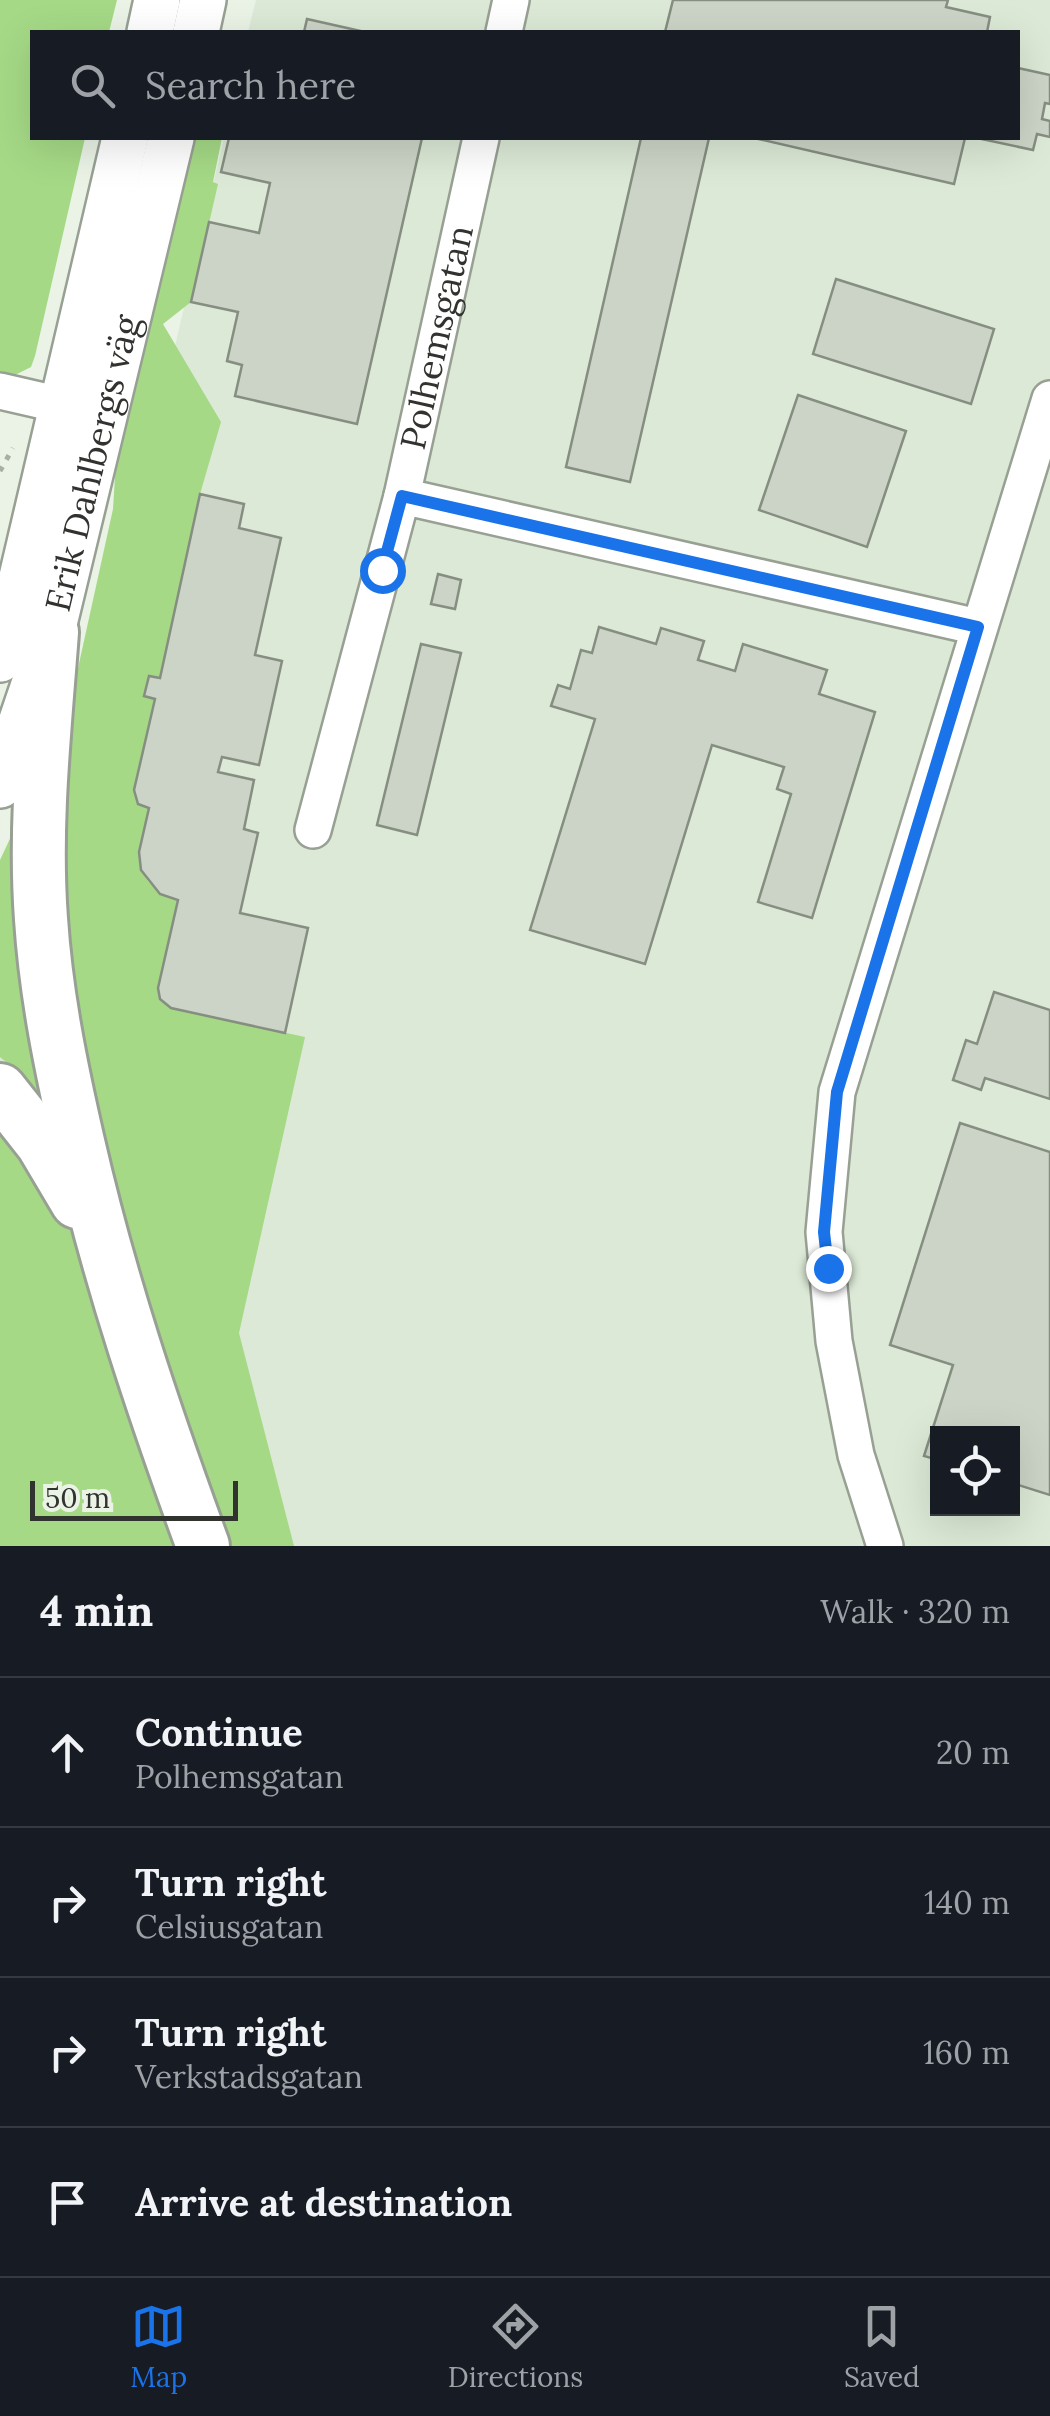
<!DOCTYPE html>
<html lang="en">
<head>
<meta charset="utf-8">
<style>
	body { margin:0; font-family:Lora,serif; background:#242831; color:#f1f3f6 }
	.controls { position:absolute; right:30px; bottom:30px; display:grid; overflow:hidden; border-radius:0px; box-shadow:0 10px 40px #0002 }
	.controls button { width:90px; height:90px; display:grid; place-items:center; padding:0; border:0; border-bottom:2px solid #363941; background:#171b24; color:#f1f3f6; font:50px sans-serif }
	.scale { position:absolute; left:30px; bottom:25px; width:208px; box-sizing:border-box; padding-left:10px; border:5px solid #30332e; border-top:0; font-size:28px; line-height:35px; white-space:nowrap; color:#30332e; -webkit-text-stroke:8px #eaf3e6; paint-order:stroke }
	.stop { position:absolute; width:30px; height:30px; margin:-22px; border:8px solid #1a73e8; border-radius:50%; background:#fff }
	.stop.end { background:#1a73e8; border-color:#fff; box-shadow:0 2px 10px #0008 }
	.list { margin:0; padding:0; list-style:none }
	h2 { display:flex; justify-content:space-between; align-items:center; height:130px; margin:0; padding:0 40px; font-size:42px }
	h2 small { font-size:32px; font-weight:400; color:#9ea1a6 }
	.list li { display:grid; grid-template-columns:65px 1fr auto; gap:30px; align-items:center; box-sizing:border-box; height:150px; padding:0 40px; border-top:2px solid #363941 }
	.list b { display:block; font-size:38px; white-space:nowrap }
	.list p { margin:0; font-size:32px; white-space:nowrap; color:#9ea1a6 }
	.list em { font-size:32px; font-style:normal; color:#9ea1a6 }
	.icon { flex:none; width:55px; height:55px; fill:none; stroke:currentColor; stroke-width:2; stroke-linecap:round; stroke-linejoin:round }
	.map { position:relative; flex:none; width:1050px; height:1546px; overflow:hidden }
	.search { position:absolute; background:#171b24; box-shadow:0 10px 40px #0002; left:30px; right:30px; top:30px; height:110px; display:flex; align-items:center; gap:25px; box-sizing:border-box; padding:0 35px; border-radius:0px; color:#9ea1a6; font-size:38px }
	.sheet { height:730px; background:#171b24 }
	nav { display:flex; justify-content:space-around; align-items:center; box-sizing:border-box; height:140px; border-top:2px solid #363941; background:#171b24; font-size:28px; color:#9ea1a6 }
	nav a { display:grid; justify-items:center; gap:5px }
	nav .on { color:#1a73e8 }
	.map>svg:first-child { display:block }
	.built { fill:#dce9d6; fill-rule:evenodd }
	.green { fill:#a5d986 }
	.building { fill:#ccd4c7; stroke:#868e82; stroke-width:2.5 }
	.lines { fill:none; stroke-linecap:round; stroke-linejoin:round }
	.minor-casing { stroke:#98a094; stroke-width:40 }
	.major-casing { stroke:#98a094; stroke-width:50 }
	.highway-casing { stroke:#98a094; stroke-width:58 }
	.path { stroke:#a8afa5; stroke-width:5; stroke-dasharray:5 8; stroke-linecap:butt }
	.minor { stroke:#fff; stroke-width:35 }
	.major { stroke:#fff; stroke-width:45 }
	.highway { stroke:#fff; stroke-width:52 }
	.route { stroke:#1a73e8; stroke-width:12 }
	.labels { text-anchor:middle; stroke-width:10; stroke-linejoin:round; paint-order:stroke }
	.street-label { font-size:35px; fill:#30332e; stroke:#eaf3e6 }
</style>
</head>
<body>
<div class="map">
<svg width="1050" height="1546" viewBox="0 0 1050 1546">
	<rect width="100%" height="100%" fill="#eaf3e6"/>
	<!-- built -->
	<path class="built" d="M256,0H1050V1546H0V885L81,745L224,138H1018V32H248ZM938,1434H1012V1508H938Z"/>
	<!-- green -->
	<g class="green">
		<polygon points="0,0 117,0 109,32 32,32 32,138 85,138 35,356 31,367 15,375 0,371"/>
		<path d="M187,138H222L213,182L218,184L191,302L163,324L221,422L200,494L160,678L149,677L155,699L134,790L138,804L149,808C139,850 127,882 178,900L158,988L171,1008L305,1037L239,1333L294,1546H226L148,1319L78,1040L60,862L71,700L113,509L117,445Z"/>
		<polygon points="23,811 46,1105 18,1072 0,1057 0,860"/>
		<polygon points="0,1115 48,1185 81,1253 187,1546 0,1546"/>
	</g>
	<!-- building -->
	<g class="building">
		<polygon points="673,0 948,0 946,7 990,17 987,32 665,32"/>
		<polygon points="307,19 365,32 304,32"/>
		<polygon points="1018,68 1050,75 1050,104 1045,103 1042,119 1050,121 1050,137 1037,134 1033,150 977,138 1018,138"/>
		<polygon points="229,138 422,138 357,424 235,396 242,365 227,361 238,312 191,302 209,222 259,233 270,183 221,172"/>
		<polygon points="641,138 709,138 630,482 566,467"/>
		<polygon points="754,138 965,138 954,184"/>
		<polygon points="836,279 994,329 971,404 813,354"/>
		<polygon points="798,395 906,431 867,547 759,510"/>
		<polygon points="200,494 244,504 239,528 281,538 255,655 282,661 259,765 222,757 218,772 254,780 244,829 258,833 240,913 308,928 285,1033 171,1008 160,999 158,988 178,900 160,894 141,870 139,852 149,808 138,804 134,790 155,699 144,696 149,676 160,678"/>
		<polygon points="438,574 461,580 455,609 431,604"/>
		<polygon points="599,627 656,644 661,628 704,641 698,660 735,671 743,644 827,670 819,694 875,712 812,918 758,902 791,794 777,789 784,767 712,745 645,964 530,930 595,719 551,706 558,685 570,689 581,650 592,653"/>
		<polygon points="421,644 461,653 417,835 377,825"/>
		<polygon points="994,992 1050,1010 1050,1099 985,1078 981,1090 953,1080 966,1040 977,1044"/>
		<polygon points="960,1123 1050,1152 1050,1495 1012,1483 1012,1434 938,1434 938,1460 924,1456 953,1365 890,1345"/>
	</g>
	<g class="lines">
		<defs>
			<g id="minor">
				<polyline points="504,32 511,0"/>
				<polyline points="0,391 87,411"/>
				<polyline points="402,496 978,627"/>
				<path id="s1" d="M313,830L402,496L481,138"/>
				<polyline points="885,1546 856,1455 834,1341 824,1232 837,1092 1050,399"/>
			</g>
			<g id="major">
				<polyline points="150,32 157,0"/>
				<polyline points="196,32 203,0"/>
				<polyline points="0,659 12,620 125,138"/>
				<path id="s2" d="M0,785L52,632L171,138"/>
			</g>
			<g id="highway">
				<path d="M52,632C45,727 34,823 41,919C46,995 61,1068 78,1142C110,1282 154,1412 203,1546"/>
				<polyline points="0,1090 42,1143 77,1202"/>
			</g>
		</defs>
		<!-- minor casing -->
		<use href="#minor" class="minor-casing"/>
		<!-- major casing -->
		<use href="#major" class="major-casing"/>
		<!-- highway casing -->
		<use href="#highway" class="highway-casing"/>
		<!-- path -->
		<polyline class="path" points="0,471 13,448"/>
		<!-- minor -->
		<use href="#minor" class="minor"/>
		<!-- major -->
		<use href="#major" class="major"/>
		<!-- highway -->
		<use href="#highway" class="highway"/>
	</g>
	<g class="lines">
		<!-- route -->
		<polyline class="route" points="382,570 402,496 978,627 837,1092 824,1232 828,1268"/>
	</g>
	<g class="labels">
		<!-- street labels -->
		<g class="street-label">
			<text dy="12" stroke="none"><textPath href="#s1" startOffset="508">Polhemsgatan</textPath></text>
			<text dy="12" stroke="none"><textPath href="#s2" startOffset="335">Erik Dahlbergs väg</textPath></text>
		</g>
	</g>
</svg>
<div class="controls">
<button><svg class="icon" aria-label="locate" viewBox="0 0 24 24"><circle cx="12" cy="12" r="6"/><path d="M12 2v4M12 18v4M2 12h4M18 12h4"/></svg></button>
</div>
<div class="scale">50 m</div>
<div class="stop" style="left:382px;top:570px"></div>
<div class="stop end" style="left:828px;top:1268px"></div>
<div class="search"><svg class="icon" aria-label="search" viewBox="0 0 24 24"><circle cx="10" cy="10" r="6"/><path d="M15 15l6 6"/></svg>Search here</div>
</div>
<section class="sheet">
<h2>4 min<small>Walk · 320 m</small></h2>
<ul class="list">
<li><svg class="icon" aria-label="ahead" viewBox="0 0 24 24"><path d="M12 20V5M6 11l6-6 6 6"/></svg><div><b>Continue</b><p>Polhemsgatan</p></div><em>20 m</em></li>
<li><svg class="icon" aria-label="right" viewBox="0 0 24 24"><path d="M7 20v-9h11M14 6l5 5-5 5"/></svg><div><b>Turn right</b><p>Celsiusgatan</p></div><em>140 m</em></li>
<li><svg class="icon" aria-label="right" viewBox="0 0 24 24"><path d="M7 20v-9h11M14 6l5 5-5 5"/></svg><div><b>Turn right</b><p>Verkstadsgatan</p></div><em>160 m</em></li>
<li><svg class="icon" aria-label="arrive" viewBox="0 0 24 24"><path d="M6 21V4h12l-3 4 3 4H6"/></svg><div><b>Arrive at destination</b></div></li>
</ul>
</section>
<nav>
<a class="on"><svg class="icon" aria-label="map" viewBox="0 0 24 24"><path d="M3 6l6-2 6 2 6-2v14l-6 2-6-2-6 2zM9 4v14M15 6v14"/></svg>Map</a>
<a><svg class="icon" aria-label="directions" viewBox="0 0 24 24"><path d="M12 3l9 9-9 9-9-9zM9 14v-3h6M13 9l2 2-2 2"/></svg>Directions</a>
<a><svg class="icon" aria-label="saved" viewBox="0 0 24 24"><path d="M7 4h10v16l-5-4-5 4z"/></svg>Saved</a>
</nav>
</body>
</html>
